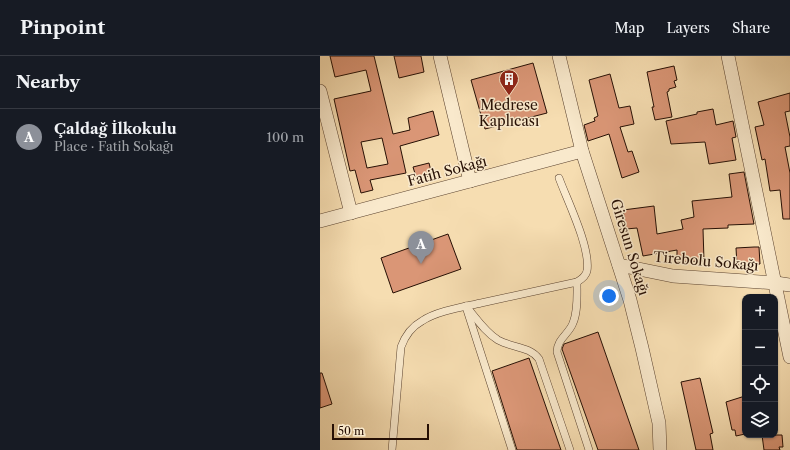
<!DOCTYPE html>
<html lang="en">
<head>
<meta charset="utf-8">
<style>
	body { margin:0; font-family:"Libre Caslon Text",serif; background:#20242c; color:#f1f3f6 }
	.controls { position:absolute; right:12px; bottom:12px; display:grid; overflow:hidden; border-radius:8px; box-shadow:0 1px 3px #0004 }
	.controls button { width:36px; height:36px; display:grid; place-items:center; padding:0; border:0; border-bottom:1px solid #363941; background:#171b24; color:#f1f3f6; font:20px sans-serif }
	.scale { position:absolute; left:12px; bottom:10px; width:97px; box-sizing:border-box; padding-left:4px; border:2px solid #260f04; border-top:0; font-size:11px; line-height:14px; white-space:nowrap; color:#260f04; -webkit-text-stroke:3px #f9e9cc; paint-order:stroke }
	.you { position:absolute; left:289px; top:240px; width:14px; height:14px; margin:-10px; border:3px solid #fff; border-radius:50%; background:#1a73e8; box-shadow:0 0 0 6px #1a73e833 }
	.badge { display:grid; place-items:center; width:26px; height:26px; border-radius:50%; background:#8c9099; color:#fff; font-size:13px; font-weight:700 }
	.pin { position:absolute; translate:-50% -33px; filter:drop-shadow(0 1px 2px #0008) }
	.pin::after { content:''; position:absolute; top:21px; width:14px; height:12px; background:inherit; clip-path:polygon(0 0,100% 0,50% 100%) }
	.list { margin:0; padding:0; list-style:none }
	h2 { display:flex; justify-content:space-between; align-items:center; height:52px; margin:0; padding:0 16px; font-size:17px }
	h2 small { font-size:13px; font-weight:400; color:#9ea1a6 }
	.list li { display:grid; grid-template-columns:26px 1fr auto; gap:12px; align-items:center; box-sizing:border-box; height:56px; padding:0 16px; border-top:1px solid #363941 }
	.list b { display:block; font-size:15px; white-space:nowrap }
	.list p { margin:0; font-size:13px; white-space:nowrap; color:#9ea1a6 }
	.list em { font-size:13px; font-style:normal; color:#9ea1a6 }
	.icon { flex:none; width:22px; height:22px; fill:none; stroke:currentColor; stroke-width:2; stroke-linecap:round; stroke-linejoin:round }
	.map { position:relative; flex:none; width:470px; height:394px; overflow:hidden }
	header { display:flex; align-items:center; gap:24px; box-sizing:border-box; height:56px; padding:0 20px; background:#171b24; border-bottom:1px solid #363941 }
	header strong { font-size:19px }
	nav { display:flex; gap:22px; margin-inline-start:auto; font-size:14px }
	main { display:flex }
	aside { flex:1; background:#171b24 }
	.map>svg:first-child { display:block }
	.building { fill:#da9676; stroke:#260f04; fill-rule:evenodd }
	.lines { fill:none; stroke-linecap:round; stroke-linejoin:round }
	.lane-casing { stroke:#5a422f; stroke-width:8 }
	.street-casing { stroke:#5a422f; stroke-width:14 }
	.lane { stroke:#f9e9cc; stroke-width:7 }
	.street { stroke:#f9e9cc; stroke-width:13 }
	.labels { text-anchor:middle; stroke-width:3; stroke-linejoin:round; paint-order:stroke }
	.poi-label { font-size:14px; fill:#260f04; stroke:#f9e9cc }
	.street-label { font-size:14px; fill:#260f04; stroke:#f9e9cc }
</style>
</head>
<body>
<header>
<strong>Pinpoint</strong>
<nav><a>Map</a><a>Layers</a><a>Share</a></nav>
</header>
<main>
<aside>
<h2>Nearby<small></small></h2>
<ul class="list">
<li><span class="badge">A</span><div><b>Çaldağ İlkokulu</b><p>Place · Fatih Sokağı</p></div><em>100 m</em></li>
</ul>
</aside>
<div class="map">
<svg width="470" height="394" viewBox="0 0 470 394">
	<rect width="100%" height="100%" fill="#f6ddb1"/>
	<filter id="stains"><feTurbulence type="fractalNoise" baseFrequency=".005" numOctaves="4"/><feColorMatrix values="0 0 0 0 .2 0 0 0 0 .09 0 0 0 0 .02 0 0 0 .5 -.17"/></filter>
	<radialGradient id="worn" r=".72"><stop offset=".6" stop-color="#630" stop-opacity="0"/><stop offset="1" stop-color="#630" stop-opacity=".3"/></radialGradient>
	<!-- building -->
	<g class="building">
		<path d="M10,0H54L73,78L90,74L88,62L113,55L119,79L80,90L86,117L50,124L53,134L41,137L35,114L30,115L14,43L51,35L46,14L15,21ZM62,82L68,108L47,112L41,86Z"/>
		<polygon points="74,0 101,0 104,16 79,22"/>
		<polygon points="213,7 227,57 165,73 151,24"/>
		<polygon points="354,10 357,24 354,25 356,31 349,33 349,35 347,36 352,61 335,64 332,51 334,51 327,16"/>
		<polygon points="290,18 299,52 310,50 314,68 300,71 308,96 312,95 319,116 302,122 289,78 268,85 264,69 275,65 274,62 278,60 269,24"/>
		<polygon points="470,37 470,55 465,56 470,81 470,90 465,91 470,117 470,163 463,163 460,134 450,135 445,103 442,104 435,71 444,69 438,46"/>
		<polygon points="393,53 396,69 413,65 416,81 412,82 416,104 389,108 385,86 351,88 346,65 377,58 377,56"/>
		<polygon points="109,107 112,119 97,124 93,111"/>
		<polygon points="424,116 434,168 408,169 408,172 383,173 384,205 357,206 357,194 323,200 317,172 306,173 303,154 334,150 337,178 363,173 361,164 374,161 372,145 412,141 409,118"/>
		<polygon points="128,178 141,213 73,237 61,202"/>
		<polygon points="434,191 439,191 440,208 417,209 416,192"/>
		<polygon points="278,276 319,394 278,394 242,293 244,288"/>
		<polygon points="209,302 241,394 197,394 172,315"/>
		<polygon points="0,317 2,317 12,348 0,352"/>
		<polygon points="380,322 393,377 390,378 393,394 376,394 361,326"/>
		<polygon points="425,340 425,378 416,380 415,374 412,374 406,346"/>
		<polygon points="442,379 462,379 463,391 459,391 460,394 444,394"/>
	</g>
	<g class="lines">
		<defs>
			<g id="lane">
				<path d="M257,226C257,239 258,255 253,267C249,278 237,283 237,296L269,394"/>
				<path d="M146,250C156,262 165,276 178,284C192,292 210,290 219,303L250,394"/>
				<polyline points="147,254 192,394"/>
				<path d="M72,394L81,291C85,280 91,271 102,265C117,255 143,251 161,247C193,240 225,233 257,226C262,223 266,220 267,215C271,192 247,144 239,122"/>
			</g>
			<g id="street">
				<polyline points="120,0 150,125"/>
				<polyline points="239,0 262,95 310,244 322,292 339,367 340,394"/>
				<polyline points="408,0 470,301"/>
				<polyline points="0,35 31,157"/>
				<polyline points="0,165 262,95"/>
				<polyline points="299,209 353,220 456,227 470,229"/>
			</g>
		</defs>
		<!-- lane casing -->
		<use href="#lane" class="lane-casing"/>
		<!-- street casing -->
		<use href="#street" class="street-casing"/>
		<!-- lane -->
		<use href="#lane" class="lane"/>
		<!-- street -->
		<use href="#street" class="street"/>
	</g>
	<!-- icons -->
	<defs>
		<symbol id="building-pin" viewBox="-11 -11 22 30"><path d="M0 17L-7.5 6A9.5 9.5 0 1 1 7.5 6Z" fill="#8f2418" stroke="#f9e9cc"/><path d="M-4-6H4V6H1V3H-1V6H-4ZM-2.5-4.3h1.7v1.8h-1.7ZM.8-4.3h1.7v1.8H.8ZM-2.5-1h1.7V.8h-1.7ZM.8-1h1.7V.8H.8Z" fill="#fff"/></symbol>
	</defs>
	<g fill-rule="evenodd">
		<use href="#building-pin" x="178" y="12" width="22" height="30"/>
	</g>
	<g class="labels">
		<!-- poi labels -->
		<g class="poi-label">
			<text x="189" y="54">Medrese<tspan x="189" dy="16">Kaplıcası</tspan></text>
		</g>
		<!-- street labels -->
		<g class="street-label">
			<text transform="translate(127 115) rotate(-15)" y="5">Fatih Sokağı</text>
			<text transform="translate(310 191) rotate(73)" y="5">Giresun Sokağı</text>
			<text transform="translate(386 205) rotate(5)" y="5">Tirebolu Sokağı</text>
		</g>
	</g>
	<rect width="100%" height="100%" filter="url(#stains)"/>
	<rect width="100%" height="100%" fill="url(#worn)"/>
</svg>
<div class="controls">
<button>+</button>
<button>−</button>
<button><svg class="icon" aria-label="locate" viewBox="0 0 24 24"><circle cx="12" cy="12" r="6"/><path d="M12 2v4M12 18v4M2 12h4M18 12h4"/></svg></button>
<button><svg class="icon" aria-label="layers" viewBox="0 0 24 24"><path d="M12 4l9 5-9 5-9-5zM3 14l9 5 9-5"/></svg></button>
</div>
<div class="scale">50 m</div>
<div class="you"></div>
<div class="pin badge" style="left:101px;top:208px">A</div>
</div>
</main>
</body>
</html>
